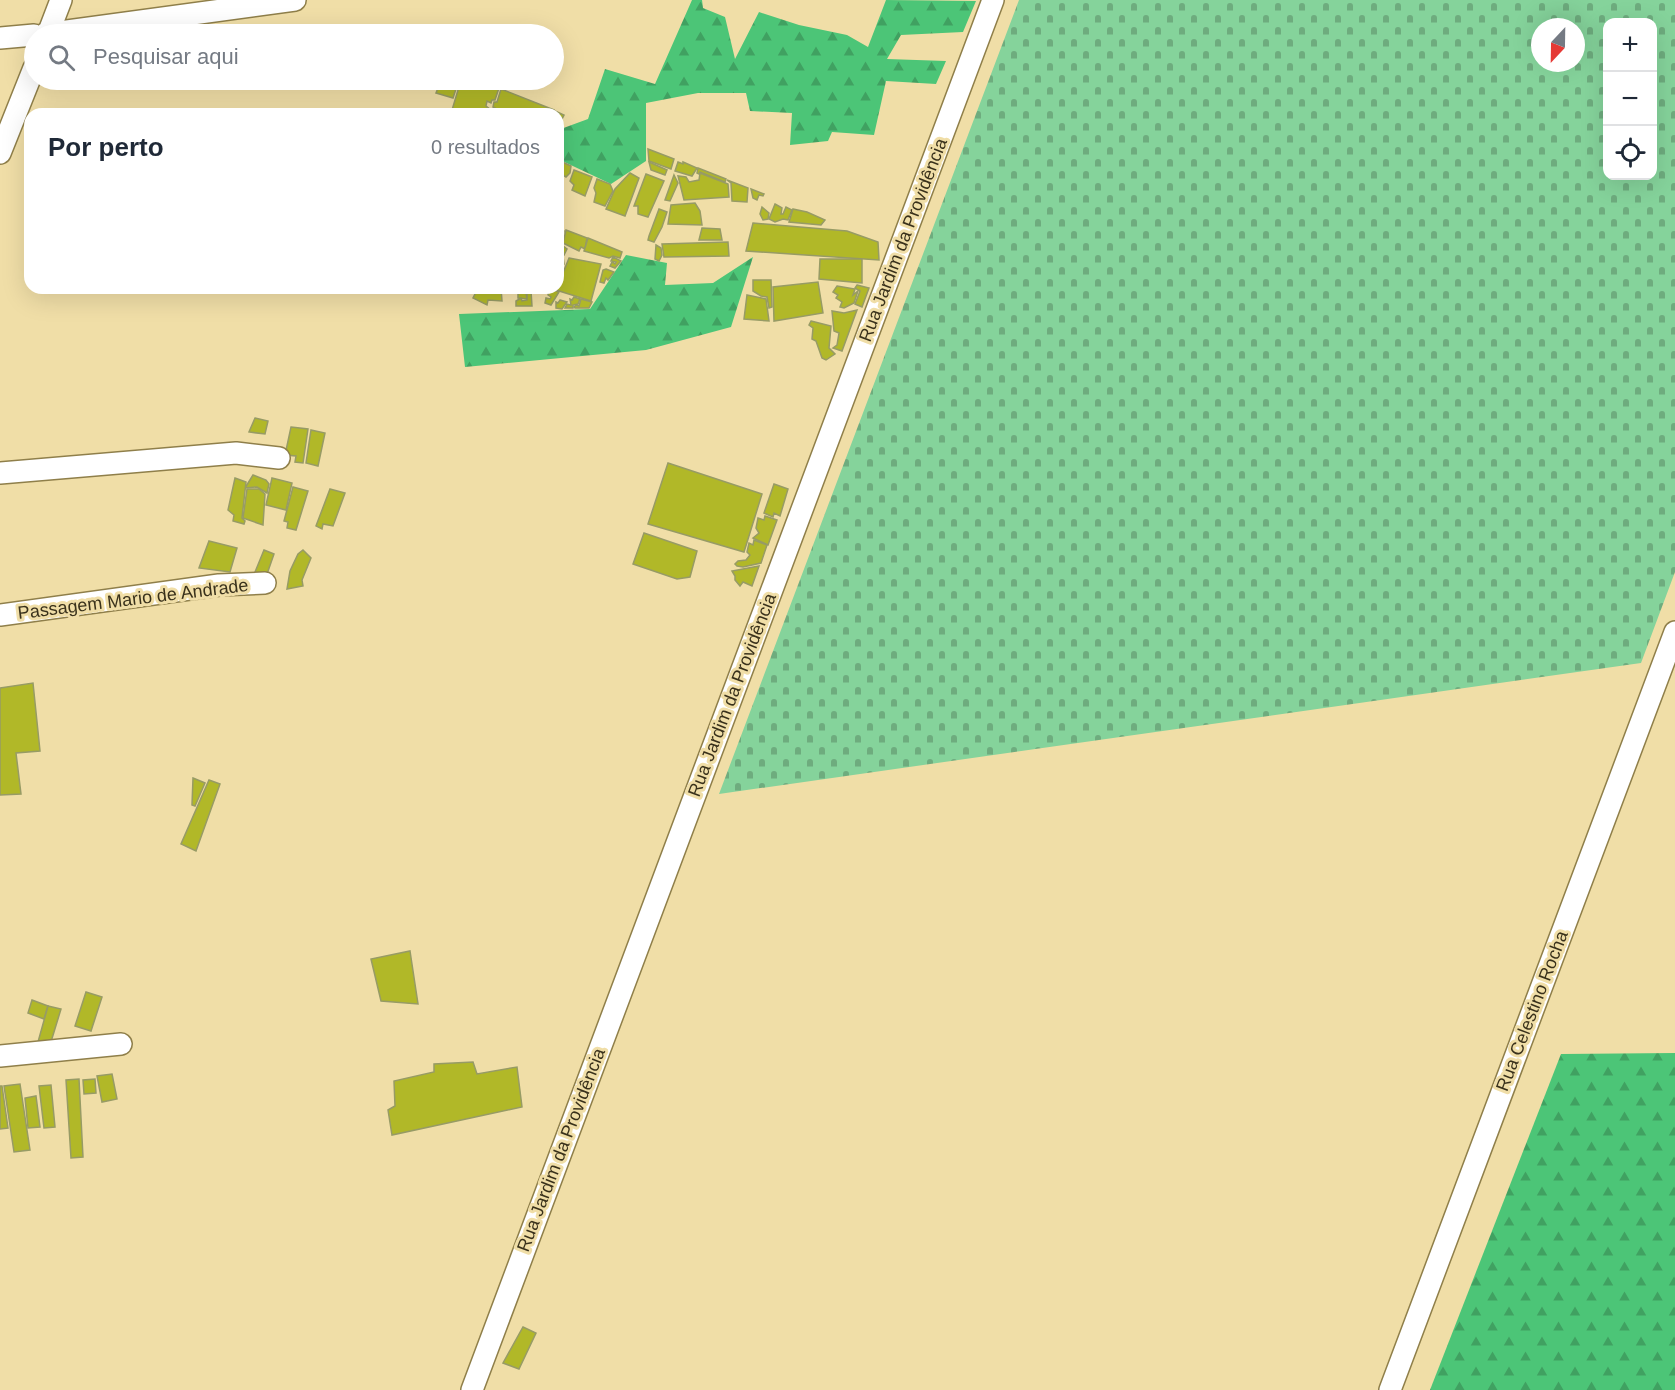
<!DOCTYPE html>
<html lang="pt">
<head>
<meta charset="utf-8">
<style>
	body { margin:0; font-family:Arial,sans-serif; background:#f6f6f7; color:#1f2937 }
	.controls { position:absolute; right:18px; top:18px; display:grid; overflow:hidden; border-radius:12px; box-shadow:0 6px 24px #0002 }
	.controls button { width:54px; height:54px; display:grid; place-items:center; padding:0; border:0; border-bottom:2px solid #e0e1e3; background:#fff; color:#1f2937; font:30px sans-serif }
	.compass { position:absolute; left:1531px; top:18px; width:54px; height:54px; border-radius:50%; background:#fff; box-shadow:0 6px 24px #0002; rotate:202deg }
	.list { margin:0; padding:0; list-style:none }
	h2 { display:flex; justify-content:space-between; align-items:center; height:78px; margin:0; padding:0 24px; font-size:26px }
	h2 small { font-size:20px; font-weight:400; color:#747a83 }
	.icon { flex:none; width:33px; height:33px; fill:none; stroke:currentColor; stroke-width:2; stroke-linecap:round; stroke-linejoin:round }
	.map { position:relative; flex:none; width:1675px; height:1390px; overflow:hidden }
	.search { position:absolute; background:#fff; box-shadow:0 6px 24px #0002; left:24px; top:24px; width:540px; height:66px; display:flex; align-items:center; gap:15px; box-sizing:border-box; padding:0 21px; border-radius:33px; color:#747a83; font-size:22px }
	.panel { position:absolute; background:#fff; box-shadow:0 6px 24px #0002; left:24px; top:108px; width:540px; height:186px; border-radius:18px }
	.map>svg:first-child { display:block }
	.forest { fill:url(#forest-firs) }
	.cemetery { fill:url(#cemetery-stones); fill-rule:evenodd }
	.building { fill:#b1b828; stroke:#979b65; stroke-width:1.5 }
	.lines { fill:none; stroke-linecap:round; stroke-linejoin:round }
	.minor-casing { stroke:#8f7f4a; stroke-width:24 }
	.minor { stroke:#fff; stroke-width:21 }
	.labels { text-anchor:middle; stroke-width:6; stroke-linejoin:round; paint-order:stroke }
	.street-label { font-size:18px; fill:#39311b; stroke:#f0dea7 }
</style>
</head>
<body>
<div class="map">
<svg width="1675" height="1390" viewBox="0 0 1675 1390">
	<defs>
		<pattern id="forest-firs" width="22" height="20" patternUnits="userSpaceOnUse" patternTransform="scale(1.5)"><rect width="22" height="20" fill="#4cc577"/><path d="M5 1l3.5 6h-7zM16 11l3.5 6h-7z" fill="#40a161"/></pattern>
		<pattern id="cemetery-stones" width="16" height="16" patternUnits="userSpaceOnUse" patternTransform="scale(1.5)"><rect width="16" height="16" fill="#85d39b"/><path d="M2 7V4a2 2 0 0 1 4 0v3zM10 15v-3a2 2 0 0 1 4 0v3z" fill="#6eac7e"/></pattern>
	</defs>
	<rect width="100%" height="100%" fill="#f0dea7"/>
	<!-- forest -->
	<g class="forest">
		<polygon points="692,0 702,0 703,8 725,17 735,59 759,12 799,25 847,35 868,47 886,0 976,1 963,32 901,35 887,59 946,61 936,84 886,81 874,135 832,132 828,141 790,145 792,113 750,111 746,93 698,93 646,103 646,161 611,184 558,159 558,130 588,119 605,69 655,84"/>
		<polygon points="626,255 667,263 665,285 713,283 753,257 731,327 646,350 465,367 459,314 590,309"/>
		<polygon points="1675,1053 1675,1390 1430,1390 1561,1054"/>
	</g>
	<!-- cemetery -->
	<path class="cemetery" d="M1019,0H1675V572L1641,663L719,794ZM1608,22H1652V176H1608ZM1540,27H1576V63H1540Z"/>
	<!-- building -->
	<g class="building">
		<polygon points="436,80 459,80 453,98 436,93 440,83 436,82"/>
		<polygon points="461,80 477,80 499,88 495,100 492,100 491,103 487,101 486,106 491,110 489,114 461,114 452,110"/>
		<polygon points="501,89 554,110 552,114 493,114 492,112 495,108 493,107 494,102 497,102"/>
		<polygon points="555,111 564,115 558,127 558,114 553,114"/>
		<polygon points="648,149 674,159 671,169 649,161"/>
		<polygon points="558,160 571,166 570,173 566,177 561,174 562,171 558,169"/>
		<polygon points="649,162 667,170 665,175 651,170"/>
		<polygon points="678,162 683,164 683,162 697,168 692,176 675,171"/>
		<polygon points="698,168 726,179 725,182 700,172 699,174 697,173"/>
		<polygon points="574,170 592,177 585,196 572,190 574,185 570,181"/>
		<polygon points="630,173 639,178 625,216 606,209 615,189"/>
		<polygon points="700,173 728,184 729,197 684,200 678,176 686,177 689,182 699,180"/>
		<polygon points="646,174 664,181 648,217 638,214 638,206 634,206"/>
		<polygon points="674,175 678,183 670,201 665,200"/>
		<polygon points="597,179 610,184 613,191 605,206 594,202 596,193 594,188"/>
		<polygon points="727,180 748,188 747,202 732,201 731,183"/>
		<polygon points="751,189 764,194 763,196 759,195 757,200 753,198"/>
		<polygon points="695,203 700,211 702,225 668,224 671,205"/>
		<polygon points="775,204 782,208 781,214 783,214 786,207 792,210 788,220 783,219 775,222 769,219"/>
		<polygon points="762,207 769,213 768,219 763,220 760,214"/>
		<polygon points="659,209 667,212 662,227 654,242 648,240 649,236"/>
		<polygon points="793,209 807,212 825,220 821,225 789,222"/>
		<polygon points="753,223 847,231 878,242 879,260 746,251"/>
		<polygon points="558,228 564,231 562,242 558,241"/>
		<polygon points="702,228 720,229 722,240 699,240"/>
		<polygon points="566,230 587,238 585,249 581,247 579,251 563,243"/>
		<polygon points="588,238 622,252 620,258 613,256 609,258 584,251"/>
		<polygon points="558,242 567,249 564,255 558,253"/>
		<polygon points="728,242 729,256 664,257 662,244"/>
		<polygon points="656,245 661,248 662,255 659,261 655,259"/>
		<polygon points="558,256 563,256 564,264 559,270"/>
		<polygon points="613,257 621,261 615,268 610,266 612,262 615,264 616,262 611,261"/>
		<polygon points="569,258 601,264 591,301 556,290"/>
		<polygon points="820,259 862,259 862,283 819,279"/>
		<polygon points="606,269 614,272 608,280 606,278 604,283 600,282 603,270"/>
		<polygon points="753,280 771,280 772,307 769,308 767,297 761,296 753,291"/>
		<polygon points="818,282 823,313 774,321 773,287"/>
		<polygon points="857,285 869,288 862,307 855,304 860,291 855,288"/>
		<polygon points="837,286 855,289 853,295 858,291 854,303 844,308 840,307 842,302 836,298 838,295 833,292"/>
		<polygon points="478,288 501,288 502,301 488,300 487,305 473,298"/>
		<polygon points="518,288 526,293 527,299 518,298 518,293 514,293 513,289"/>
		<polygon points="520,288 534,288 531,291 532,306 516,306 516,301 521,298 522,301 527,300 527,292"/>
		<polygon points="549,288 556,288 556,291 559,292 551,305 545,303 546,298 550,299 551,297 548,295"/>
		<polygon points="747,295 766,299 769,321 744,319"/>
		<polygon points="574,297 580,299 578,304 573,305 573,308 565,308 567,304 571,305 570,299 572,300"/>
		<polygon points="581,299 592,302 589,308 575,308 574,307 576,305 579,306"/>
		<polygon points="560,300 567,302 562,309 556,308 556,302 558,303"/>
		<polygon points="857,310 842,351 833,348 837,345 839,333 834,331 832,311 844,313"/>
		<polygon points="811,321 831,326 829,348 835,354 826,360 822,358 816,341 812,339 813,328 809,325"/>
		<polygon points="255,418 268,421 265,434 249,432"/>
		<polygon points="291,427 308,429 303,463 295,462 296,456 285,455"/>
		<polygon points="311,430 325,433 318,466 306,463"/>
		<polygon points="668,463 762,494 744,552 648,524"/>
		<polygon points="253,475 266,480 269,484 267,493 257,487 245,488"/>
		<polygon points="235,478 246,482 242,518 245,521 244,524 233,521 234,515 228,510"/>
		<polygon points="272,478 292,483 286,510 266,505"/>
		<polygon points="774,484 788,489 780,516 774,513 773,517 764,513"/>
		<polygon points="293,487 308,491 296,530 287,528 288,522 284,521"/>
		<polygon points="247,489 259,489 265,494 263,525 243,518"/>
		<polygon points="330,489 345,493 333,526 323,524 322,529 316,526"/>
		<polygon points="765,516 777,520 768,545 753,538 759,533 756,528 758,518 764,520"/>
		<polygon points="644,533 697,551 690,577 677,579 633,564"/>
		<polygon points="754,540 767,545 761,563 743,567 737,566 735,564 738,561 746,560 750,555 747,552 749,543 753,545"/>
		<polygon points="209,541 237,548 230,572 199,568"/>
		<polygon points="264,550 274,554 266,577 255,572"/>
		<polygon points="303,550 311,558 302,580 303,586 287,589 290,571 298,554"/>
		<polygon points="759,566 752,586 743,582 740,586 735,580 735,576 732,571"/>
		<polygon points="33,683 40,751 16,753 21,794 0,795 0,688"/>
		<polygon points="193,778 205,783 195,806 192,805"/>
		<polygon points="209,780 220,784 196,851 181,844"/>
		<polygon points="410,951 418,1004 381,1001 371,959"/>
		<polygon points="86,992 102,997 91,1031 75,1026"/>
		<polygon points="32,1000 48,1006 44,1019 28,1013"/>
		<polygon points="48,1006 61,1009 50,1045 38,1042"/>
		<polygon points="473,1062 477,1074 517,1067 522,1107 392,1135 388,1110 395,1106 394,1081 434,1072 434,1064"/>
		<polygon points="112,1074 117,1099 102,1102 97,1076"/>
		<polygon points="79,1079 83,1157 71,1158 66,1080"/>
		<polygon points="95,1079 96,1093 84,1094 83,1080"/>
		<polygon points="20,1084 30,1150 14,1152 4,1086"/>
		<polygon points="51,1085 55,1127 44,1128 39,1086"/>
		<polygon points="0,1086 2,1086 8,1128 0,1129"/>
		<polygon points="36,1096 40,1127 28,1128 25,1098"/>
		<polygon points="523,1327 536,1333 519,1369 503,1363"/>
	</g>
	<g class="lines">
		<defs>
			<g id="minor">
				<polyline points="45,34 295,0"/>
				<polyline points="48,34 61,0"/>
				<polyline points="0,38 34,35"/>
				<polyline points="0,153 34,68"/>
				<polyline points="0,473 236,453 279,458"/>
				<polyline points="0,615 219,585 265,583"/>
				<polyline points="0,1056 121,1044"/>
				<polyline points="472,1390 993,0"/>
				<polyline points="1390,1390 1675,632"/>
			</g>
		</defs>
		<!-- minor casing -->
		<use href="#minor" class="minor-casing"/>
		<!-- minor -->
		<use href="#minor" class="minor"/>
	</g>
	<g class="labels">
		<!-- street labels -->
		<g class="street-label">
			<text transform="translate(903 240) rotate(-69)" y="6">Rua Jardim da Providência</text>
			<text transform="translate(133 599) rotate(-7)" y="6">Passagem Mario de Andrade</text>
			<text transform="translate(732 695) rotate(-69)" y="6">Rua Jardim da Providência</text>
			<text transform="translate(1532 1011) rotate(-69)" y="6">Rua Celestino Rocha</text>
			<text transform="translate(561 1150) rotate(-69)" y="6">Rua Jardim da Providência</text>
		</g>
	</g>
</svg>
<div class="controls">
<button>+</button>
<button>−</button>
<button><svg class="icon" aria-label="locate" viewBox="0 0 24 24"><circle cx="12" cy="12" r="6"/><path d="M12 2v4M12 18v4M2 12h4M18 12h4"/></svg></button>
</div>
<svg class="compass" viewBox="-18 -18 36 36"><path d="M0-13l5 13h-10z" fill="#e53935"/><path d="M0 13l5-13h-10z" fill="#747a83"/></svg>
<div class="search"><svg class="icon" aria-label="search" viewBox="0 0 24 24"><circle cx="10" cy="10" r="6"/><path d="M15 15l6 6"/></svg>Pesquisar aqui</div>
<section class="panel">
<h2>Por perto<small>0 resultados</small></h2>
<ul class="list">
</ul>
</section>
</div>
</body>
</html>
